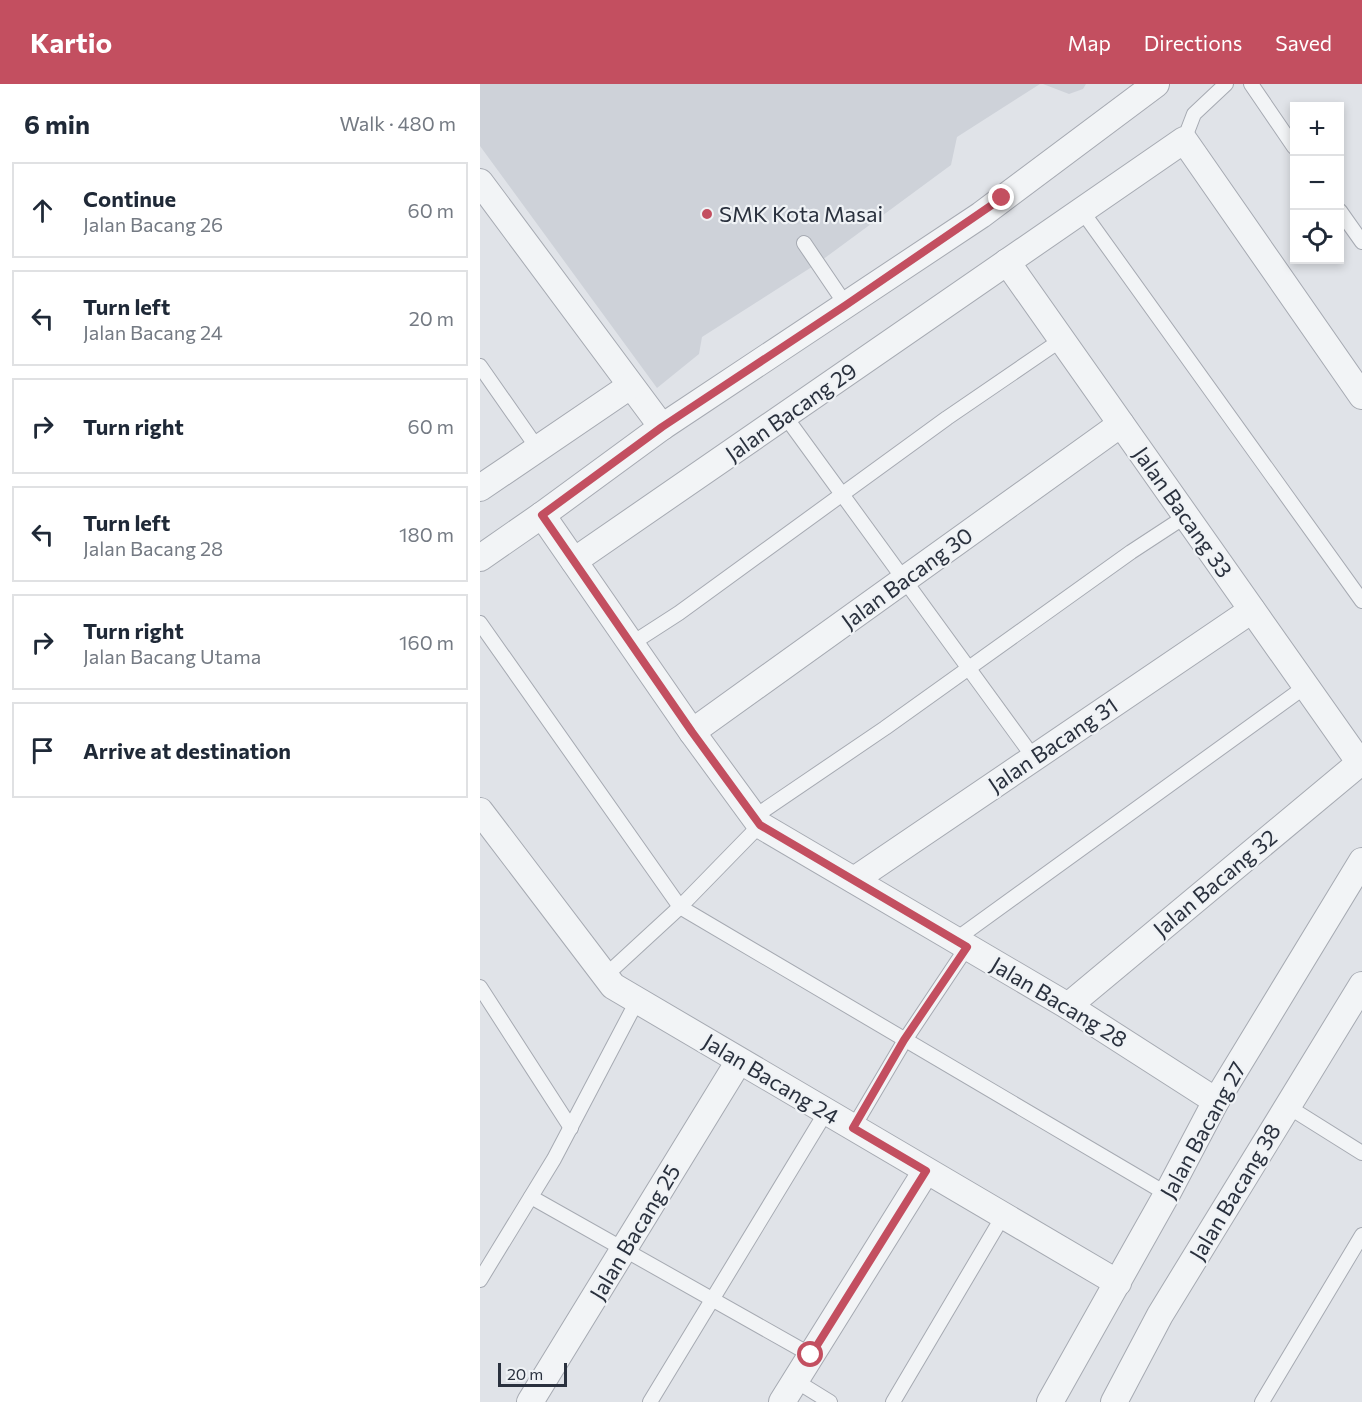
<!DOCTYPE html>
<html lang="en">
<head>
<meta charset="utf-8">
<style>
	body { margin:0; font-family:Commissioner,sans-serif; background:#f2f2f3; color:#1f2937 }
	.controls { position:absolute; right:18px; top:18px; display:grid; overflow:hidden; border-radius:0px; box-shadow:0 3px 9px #0003 }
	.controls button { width:54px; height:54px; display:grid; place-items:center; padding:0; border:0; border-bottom:2px solid #e0e1e3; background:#fff; color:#1f2937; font:30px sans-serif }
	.scale { position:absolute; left:18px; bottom:15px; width:69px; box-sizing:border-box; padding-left:6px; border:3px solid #2a313e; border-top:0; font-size:16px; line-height:21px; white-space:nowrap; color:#2a313e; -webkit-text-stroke:4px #eff2f5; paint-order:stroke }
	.stop { position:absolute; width:18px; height:18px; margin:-14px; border:4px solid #c34f60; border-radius:50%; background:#fff }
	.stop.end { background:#c34f60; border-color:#fff; box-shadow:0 2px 6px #0008 }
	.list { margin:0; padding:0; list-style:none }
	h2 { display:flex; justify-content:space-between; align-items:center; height:78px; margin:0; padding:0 24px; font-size:26px }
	h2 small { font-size:20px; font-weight:400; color:#747a83 }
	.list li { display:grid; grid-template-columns:39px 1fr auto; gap:18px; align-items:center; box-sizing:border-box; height:96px; margin:0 12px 12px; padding:0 12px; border:2px solid #e0e1e3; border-radius:0px }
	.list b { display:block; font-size:22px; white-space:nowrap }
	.list p { margin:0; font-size:20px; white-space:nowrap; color:#747a83 }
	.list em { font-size:20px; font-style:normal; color:#747a83 }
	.icon { flex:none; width:33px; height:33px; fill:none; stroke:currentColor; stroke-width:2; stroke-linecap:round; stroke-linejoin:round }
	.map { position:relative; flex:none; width:882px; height:1318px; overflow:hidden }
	header { display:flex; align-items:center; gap:36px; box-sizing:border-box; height:84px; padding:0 30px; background:#c34f60; color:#fff }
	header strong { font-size:28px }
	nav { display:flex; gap:33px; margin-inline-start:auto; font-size:21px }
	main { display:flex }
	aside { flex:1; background:#fff }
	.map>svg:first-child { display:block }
	.built { fill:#ced2d9 }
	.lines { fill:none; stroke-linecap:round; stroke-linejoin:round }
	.service-casing { stroke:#a6aab2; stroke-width:16 }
	.minor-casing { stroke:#a6aab2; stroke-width:28 }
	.service { stroke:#f2f4f6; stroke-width:14 }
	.minor { stroke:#f2f4f6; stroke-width:26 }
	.route { stroke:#c34f60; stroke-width:8 }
	.poi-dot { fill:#c34f60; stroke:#eff2f5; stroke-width:2 }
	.labels { text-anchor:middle; stroke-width:4.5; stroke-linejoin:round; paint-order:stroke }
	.poi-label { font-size:22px; fill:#2a313e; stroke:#eff2f5; text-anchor:start }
	.street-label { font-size:22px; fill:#2a313e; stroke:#eff2f5 }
</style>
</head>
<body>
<header>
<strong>Kartio</strong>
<nav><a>Map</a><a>Directions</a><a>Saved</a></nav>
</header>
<main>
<aside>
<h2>6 min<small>Walk · 480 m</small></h2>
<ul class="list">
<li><svg class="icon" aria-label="ahead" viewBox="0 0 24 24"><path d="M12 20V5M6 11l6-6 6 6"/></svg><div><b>Continue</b><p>Jalan Bacang 26</p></div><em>60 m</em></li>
<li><svg class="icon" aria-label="left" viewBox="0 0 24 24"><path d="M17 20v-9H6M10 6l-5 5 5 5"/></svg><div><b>Turn left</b><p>Jalan Bacang 24</p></div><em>20 m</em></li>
<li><svg class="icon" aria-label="right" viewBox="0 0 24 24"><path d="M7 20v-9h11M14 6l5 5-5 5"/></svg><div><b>Turn right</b></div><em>60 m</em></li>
<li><svg class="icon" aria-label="left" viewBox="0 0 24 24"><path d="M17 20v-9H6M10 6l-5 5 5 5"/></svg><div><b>Turn left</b><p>Jalan Bacang 28</p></div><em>180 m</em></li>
<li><svg class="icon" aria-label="right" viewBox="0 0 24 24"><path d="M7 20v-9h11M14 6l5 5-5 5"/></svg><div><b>Turn right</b><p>Jalan Bacang Utama</p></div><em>160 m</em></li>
<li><svg class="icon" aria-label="arrive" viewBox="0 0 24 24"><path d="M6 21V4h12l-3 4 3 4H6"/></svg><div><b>Arrive at destination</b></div></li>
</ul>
</aside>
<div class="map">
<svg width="882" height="1318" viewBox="0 0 882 1318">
	<rect width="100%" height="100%" fill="#e0e3e8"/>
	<!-- built -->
	<g class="built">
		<polygon points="0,0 560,0 477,53 471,81 338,179 222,253 219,270 177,304 0,62"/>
		<polygon points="563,0 606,0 603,5 589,10"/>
	</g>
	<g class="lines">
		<defs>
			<g id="service">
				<polyline points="771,0 814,63"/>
				<polyline points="704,56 714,30 746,0"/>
				<polyline points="602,127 882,517"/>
				<polyline points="860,127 882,158"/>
				<polyline points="324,159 366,221"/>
				<polyline points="0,282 58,365"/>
				<polyline points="305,332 554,674"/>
				<polyline points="0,539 200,823 687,1110"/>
				<polyline points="151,560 199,529 467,334 581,256"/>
				<polyline points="274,733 405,644 651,468 706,432"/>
				<polyline points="475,856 826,602"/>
				<polyline points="125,892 200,823 280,741"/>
				<polyline points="0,903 91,1044"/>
				<polyline points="807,1022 882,1069"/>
				<polyline points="373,1044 425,956 487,863"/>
				<polyline points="51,1113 331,1271"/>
				<polyline points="0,1196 74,1075 157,917"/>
				<polyline points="316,1297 350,1318"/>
				<polyline points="170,1318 346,1028"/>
				<polyline points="413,1318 523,1132"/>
				<polyline points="782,1318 882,1151"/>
			</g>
			<g id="minor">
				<polyline points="0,98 182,343"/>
				<polyline points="527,178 880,679"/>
				<polyline points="0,404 150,302"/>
				<polyline points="62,431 212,648 280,741 588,922 736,1017"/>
				<polyline points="0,474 62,431 182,343 501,131 676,0"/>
				<polyline points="94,477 704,56 882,312"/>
				<polyline points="212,648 641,340"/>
				<polyline points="0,727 133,902 638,1199"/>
				<polyline points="374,796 772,526"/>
				<polyline points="588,922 882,677"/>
				<polyline points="50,1318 259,977"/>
				<polyline points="302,1318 446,1087"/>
				<polyline points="570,1318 687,1110 736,1017 882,777"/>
				<polyline points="634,1318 680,1231 882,901"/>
			</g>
		</defs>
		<!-- service casing -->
		<use href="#service" class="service-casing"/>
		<!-- minor casing -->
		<use href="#minor" class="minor-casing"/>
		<!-- service -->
		<use href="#service" class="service"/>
		<!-- minor -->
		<use href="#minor" class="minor"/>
	</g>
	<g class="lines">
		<!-- route -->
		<polyline class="route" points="331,1271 446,1087 373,1044 424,956 487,863 280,741 212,648 62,431 182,343 366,221 522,114"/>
	</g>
	<!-- markers -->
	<circle class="poi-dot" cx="227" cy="130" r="6"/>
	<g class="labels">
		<!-- poi labels -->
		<g class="poi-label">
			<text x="239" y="138">SMK Kota Masai</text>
		</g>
		<!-- street labels -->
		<g class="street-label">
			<text transform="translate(311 328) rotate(-35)" y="8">Jalan Bacang 29</text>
			<text transform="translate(703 428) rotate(55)" y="8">Jalan Bacang 33</text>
			<text transform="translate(427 494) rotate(-36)" y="8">Jalan Bacang 30</text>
			<text transform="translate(573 661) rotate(-34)" y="8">Jalan Bacang 31</text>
			<text transform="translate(735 799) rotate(-40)" y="8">Jalan Bacang 32</text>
			<text transform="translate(579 918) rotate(31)" y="8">Jalan Bacang 28</text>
			<text transform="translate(291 995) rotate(31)" y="8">Jalan Bacang 24</text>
			<text transform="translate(723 1046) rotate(-61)" y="8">Jalan Bacang 27</text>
			<text transform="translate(755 1108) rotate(-59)" y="8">Jalan Bacang 38</text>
			<text transform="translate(155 1148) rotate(-59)" y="8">Jalan Bacang 25</text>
		</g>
	</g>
</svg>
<div class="controls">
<button>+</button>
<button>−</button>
<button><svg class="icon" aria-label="locate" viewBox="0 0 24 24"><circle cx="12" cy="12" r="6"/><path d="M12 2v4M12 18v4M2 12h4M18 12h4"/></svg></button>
</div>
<div class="scale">20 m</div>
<div class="stop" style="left:331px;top:1271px"></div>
<div class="stop end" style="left:522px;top:114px"></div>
</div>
</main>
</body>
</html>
